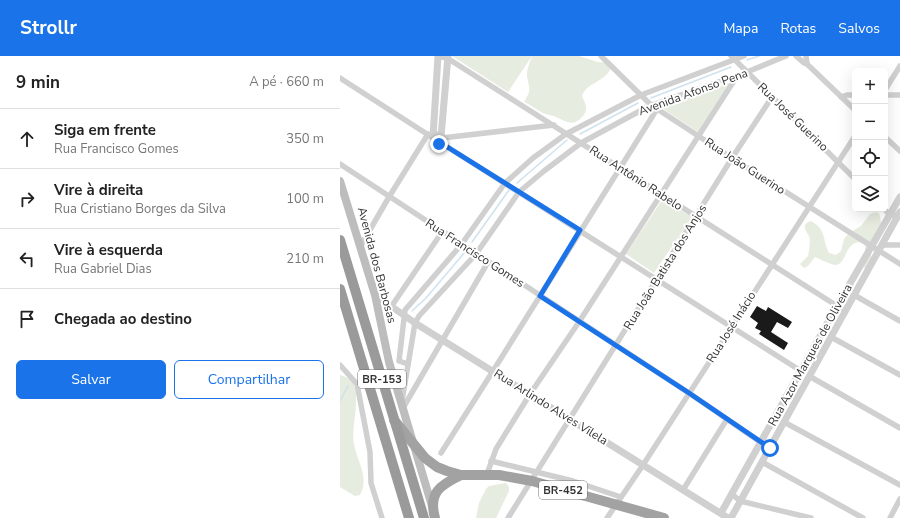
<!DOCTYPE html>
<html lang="pt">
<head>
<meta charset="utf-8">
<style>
	body { margin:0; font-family:"Nunito Sans",sans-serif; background:#f6f6f6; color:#222 }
	.controls { position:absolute; right:12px; top:12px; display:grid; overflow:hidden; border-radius:6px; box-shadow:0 4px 16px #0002 }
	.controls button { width:36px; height:36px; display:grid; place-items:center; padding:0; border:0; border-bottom:1px solid #e0e0e0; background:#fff; color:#222; font:20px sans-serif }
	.stop { position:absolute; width:12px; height:12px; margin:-9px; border:3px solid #1a73e8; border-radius:50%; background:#fff }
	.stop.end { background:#1a73e8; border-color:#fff; box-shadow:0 1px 4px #0008 }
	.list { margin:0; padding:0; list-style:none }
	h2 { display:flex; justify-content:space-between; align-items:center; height:52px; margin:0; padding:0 16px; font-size:17px }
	h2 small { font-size:13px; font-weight:400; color:#767676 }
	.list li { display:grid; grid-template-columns:26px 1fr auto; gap:12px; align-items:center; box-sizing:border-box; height:60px; padding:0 16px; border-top:1px solid #e0e0e0 }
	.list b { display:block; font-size:15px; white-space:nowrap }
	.list p { margin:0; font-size:13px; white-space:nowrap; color:#767676 }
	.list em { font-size:13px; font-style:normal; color:#767676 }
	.actions { display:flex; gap:8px; padding:12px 16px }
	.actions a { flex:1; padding:9px 0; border:1px solid #1a73e8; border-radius:6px; text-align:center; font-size:14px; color:#1a73e8 }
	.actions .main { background:#1a73e8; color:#fff }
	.icon { flex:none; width:22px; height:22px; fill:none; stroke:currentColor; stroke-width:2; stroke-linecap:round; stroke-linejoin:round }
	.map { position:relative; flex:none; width:560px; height:462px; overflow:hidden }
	header { display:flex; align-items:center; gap:24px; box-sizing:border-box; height:56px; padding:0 20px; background:#1a73e8; color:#fff }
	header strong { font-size:19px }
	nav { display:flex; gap:22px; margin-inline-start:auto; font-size:14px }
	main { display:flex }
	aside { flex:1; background:#fff }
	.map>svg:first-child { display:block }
	.green { fill:#e6ecdf }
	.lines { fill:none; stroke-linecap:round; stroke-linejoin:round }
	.stream { stroke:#cfe2ee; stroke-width:1.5 }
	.building { fill:#1a1a1a }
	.minor { stroke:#d0d0d0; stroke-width:5.5 }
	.tertiary { stroke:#d0d0d0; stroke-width:7 }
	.secondary { stroke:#bdbdbd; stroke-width:8 }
	.trunk { stroke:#a2a2a2; stroke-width:10 }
	.motorway { stroke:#9a9a9a; stroke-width:10 }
	.route { stroke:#1a73e8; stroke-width:5 }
	.labels { text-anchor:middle; stroke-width:4; stroke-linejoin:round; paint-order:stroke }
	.shield { fill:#fff; stroke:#707070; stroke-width:1 }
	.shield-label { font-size:11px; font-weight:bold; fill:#333 }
	.street-label { font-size:12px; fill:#333; stroke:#fff }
</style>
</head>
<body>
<header>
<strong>Strollr</strong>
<nav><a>Mapa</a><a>Rotas</a><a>Salvos</a></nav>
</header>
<main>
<aside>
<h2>9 min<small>A pé · 660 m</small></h2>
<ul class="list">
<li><svg class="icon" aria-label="ahead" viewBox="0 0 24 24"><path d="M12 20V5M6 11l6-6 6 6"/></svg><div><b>Siga em frente</b><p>Rua Francisco Gomes</p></div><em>350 m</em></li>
<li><svg class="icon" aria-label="right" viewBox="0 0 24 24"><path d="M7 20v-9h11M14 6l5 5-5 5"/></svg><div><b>Vire à direita</b><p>Rua Cristiano Borges da Silva</p></div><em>100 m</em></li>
<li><svg class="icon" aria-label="left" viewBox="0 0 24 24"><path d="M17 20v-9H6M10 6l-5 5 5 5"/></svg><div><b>Vire à esquerda</b><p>Rua Gabriel Dias</p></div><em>210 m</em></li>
<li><svg class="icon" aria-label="arrive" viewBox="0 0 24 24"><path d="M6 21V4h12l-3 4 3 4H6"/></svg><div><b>Chegada ao destino</b></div></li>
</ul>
<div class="actions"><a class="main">Salvar</a><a>Compartilhar</a></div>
</aside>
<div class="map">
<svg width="560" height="462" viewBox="0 0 560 462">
	<rect width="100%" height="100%" fill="#fff"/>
	<!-- green -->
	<g class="green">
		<polygon points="112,0 192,0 168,36"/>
		<path d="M192,0H239L258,6L270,7L271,12C264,27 247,26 242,40C245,47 249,53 243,60C233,71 228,66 218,62C213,59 208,59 203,57C197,54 191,49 184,46C193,32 188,32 187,19C187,12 190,6 192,0Z"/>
		<polygon points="389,27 358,76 320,51"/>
		<polygon points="322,144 352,161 314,217 286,198"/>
		<path d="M536,156L539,157C545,175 535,179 531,194C530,198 532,203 533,207L529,213H525C521,204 528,196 524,187C505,182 507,208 496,209C491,209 480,203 475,201L468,210L464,212L460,208L468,200C469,195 470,189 470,183C469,177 458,169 471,165C487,174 482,183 489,197L496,199L501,195L504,183L509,177L521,170L530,158Z"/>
		<path d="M0,319C6,321 12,323 14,329C20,344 11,373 14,388C17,406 30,421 20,439L15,440L0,431Z"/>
		<polygon points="166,427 169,431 169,435 156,462 136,462 139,447 146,433 149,430"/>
	</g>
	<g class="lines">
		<!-- stream -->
		<g class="stream">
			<polyline points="407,4 419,0"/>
			<polyline points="311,42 391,11"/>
			<polyline points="240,78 298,47"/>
			<polyline points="177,127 227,84"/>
			<polyline points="132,186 169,134"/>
			<polyline points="72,255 86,242 125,196"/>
			<polyline points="0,345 8,330"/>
		</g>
	</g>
	<!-- building -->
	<polygon class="building" points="417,250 426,255 428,251 452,266 448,272 437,266 431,276 448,287 444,294 419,278 421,275 415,272 418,267 410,261"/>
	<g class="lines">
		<!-- minor -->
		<g class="minor">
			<polyline points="98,0 107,2 505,255"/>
			<polyline points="261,0 311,49 392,102 560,208"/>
			<polyline points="391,0 515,123"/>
			<polyline points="456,0 464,7 467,8 515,54"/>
			<polyline points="466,0 467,8"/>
			<polyline points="0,22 90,80"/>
			<polyline points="545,34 560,10"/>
			<polyline points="545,39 560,39"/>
			<polyline points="501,41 507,39 515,39"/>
			<polyline points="545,81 560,95"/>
			<polyline points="102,82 214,69"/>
			<polyline points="101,87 101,81 97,78 93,82 94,87 96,88 101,87 461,315"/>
			<polyline points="0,108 349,337 429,392"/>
			<polyline points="544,153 550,159 560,159"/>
			<polyline points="542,189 560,189"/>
			<polyline points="20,191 49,141 88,78"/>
			<polyline points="514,239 560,265"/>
			<polyline points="51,251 102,176"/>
			<polyline points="491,281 560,319"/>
			<polyline points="68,308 59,305 65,254 121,189 165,127 193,102 226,78 301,39 404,0"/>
			<polyline points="0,309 17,328 30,396 31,427 42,462"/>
			<polyline points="469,320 560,372"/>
			<polyline points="62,345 75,267 79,260 136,198 179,136 204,115 241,87 309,50 407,16 446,0"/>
			<polyline points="63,352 148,206"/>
			<polyline points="444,366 560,429"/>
			<polyline points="101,397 153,315 317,53"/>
			<polyline points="151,405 233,425 281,441"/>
			<polyline points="422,406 523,462"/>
			<polyline points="147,418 156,393 190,338 239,266 397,20"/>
			<polyline points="343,434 387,363"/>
			<polyline points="392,438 400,445 471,462"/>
			<polyline points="168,462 392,102 432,41"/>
			<polyline points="267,462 303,409 515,80"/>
			<polyline points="550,462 560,443"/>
		</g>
		<!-- tertiary -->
		<g class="tertiary">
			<polyline points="93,81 98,0"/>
			<polyline points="101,81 108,0"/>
			<polyline points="35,239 75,267 388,462"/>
			<polyline points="381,457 497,250 560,141"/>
			<polyline points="391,462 560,156"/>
		</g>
		<!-- secondary -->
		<polyline class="secondary" points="0,125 35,239 49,306 92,450"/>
		<!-- trunk -->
		<g class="trunk">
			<polyline points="54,364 85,402 97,411 107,415 121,419 159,419 192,425 324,462"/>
			<path d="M95,462C88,437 100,429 121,419"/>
		</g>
		<!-- motorway -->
		<g class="motorway">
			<polyline points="0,184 84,462"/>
			<polyline points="0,233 69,462"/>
		</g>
	</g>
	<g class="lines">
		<!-- route -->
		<polyline class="route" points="99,88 101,87 240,174 200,240 349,337 430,392"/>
	</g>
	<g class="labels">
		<!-- shield labels -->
		<g class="shield">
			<rect x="18" y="314" width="48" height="18" rx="3"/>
			<rect x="199" y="425" width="48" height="18" rx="3"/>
		</g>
		<g class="shield-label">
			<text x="42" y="327">BR-153</text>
			<text x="223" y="438">BR-452</text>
		</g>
		<!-- street labels -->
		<g class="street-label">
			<text transform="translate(353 36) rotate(-20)" y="4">Avenida Afonso Pena</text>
			<text transform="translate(453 61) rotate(44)" y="4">Rua José Guerino</text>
			<text transform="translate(405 110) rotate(33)" y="4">Rua João Guerino</text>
			<text transform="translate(296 122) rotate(33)" y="4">Rua Antônio Rabelo</text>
			<text transform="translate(135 197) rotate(33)" y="4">Rua Francisco Gomes</text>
			<text transform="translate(37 209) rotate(75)" y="4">Avenida dos Barbosas</text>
			<text transform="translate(325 211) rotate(-58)" y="4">Rua João Batista dos Anjos</text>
			<text transform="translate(391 271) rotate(-58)" y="4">Rua José Inácio</text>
			<text transform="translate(470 299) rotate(-61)" y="4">Rua Azor Marques de Oliveira</text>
			<text transform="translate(211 351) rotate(32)" y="4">Rua Arlindo Alves Vilela</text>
		</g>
	</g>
</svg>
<div class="controls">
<button>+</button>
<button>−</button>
<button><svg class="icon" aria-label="locate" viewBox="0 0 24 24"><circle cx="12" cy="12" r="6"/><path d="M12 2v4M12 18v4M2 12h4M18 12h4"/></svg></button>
<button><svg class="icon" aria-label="layers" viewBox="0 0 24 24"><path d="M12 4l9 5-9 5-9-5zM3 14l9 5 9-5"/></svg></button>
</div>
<div class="stop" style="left:430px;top:392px"></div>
<div class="stop end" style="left:99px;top:88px"></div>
</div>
</main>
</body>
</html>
